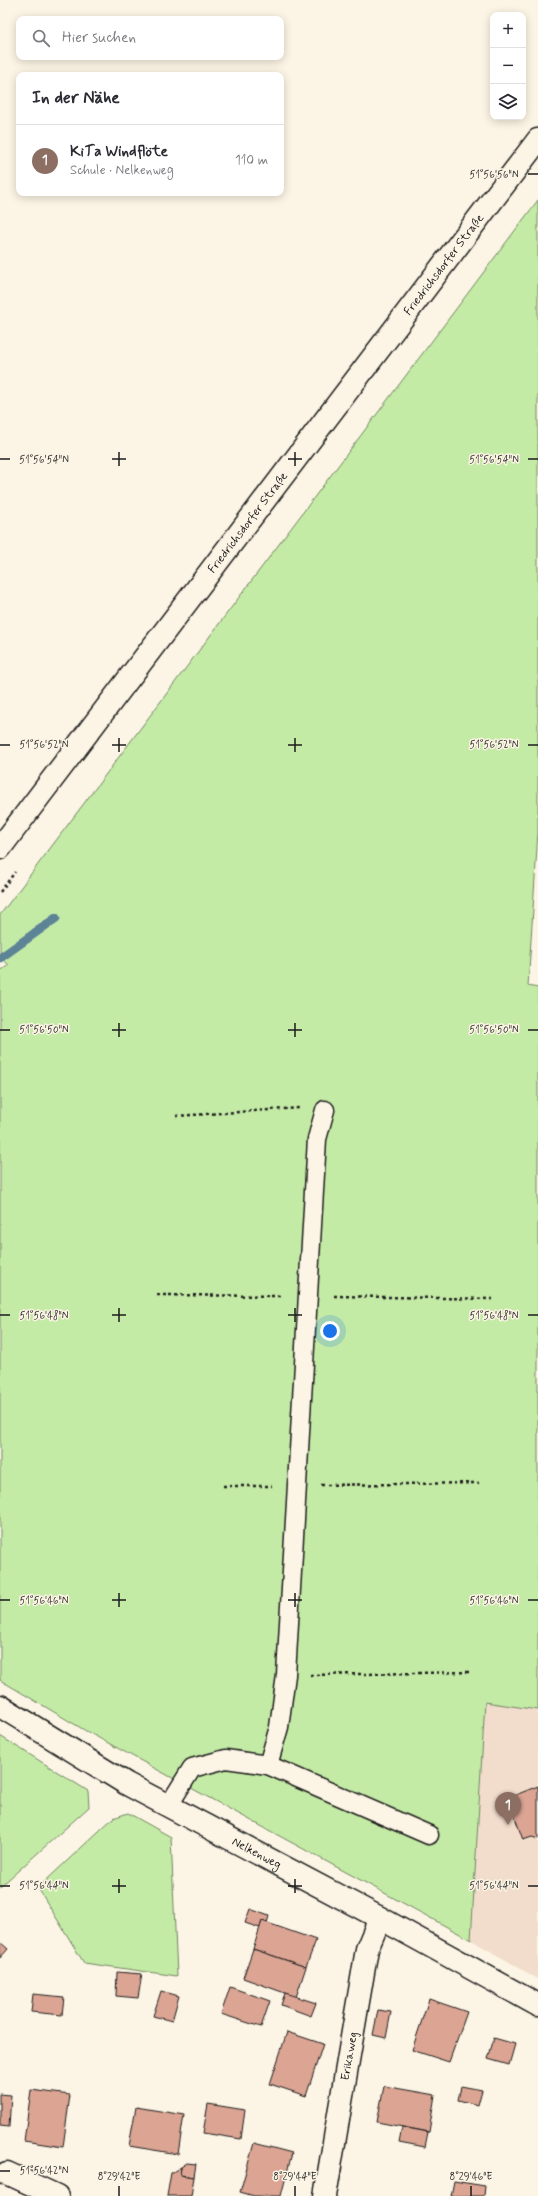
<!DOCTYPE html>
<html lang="de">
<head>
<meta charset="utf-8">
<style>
	body { margin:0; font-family:Mynerve,sans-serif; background:#f2f2f3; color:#2b2b33 }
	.controls { position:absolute; right:12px; top:12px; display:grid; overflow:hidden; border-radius:8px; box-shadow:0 2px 10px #0003 }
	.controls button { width:36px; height:36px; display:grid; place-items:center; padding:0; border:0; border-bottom:1px solid #e1e1e2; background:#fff; color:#2b2b33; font:20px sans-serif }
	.you { position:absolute; left:330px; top:1331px; width:14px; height:14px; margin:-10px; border:3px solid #fff; border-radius:50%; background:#1a73e8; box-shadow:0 0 0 6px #1a73e833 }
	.badge { display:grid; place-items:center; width:26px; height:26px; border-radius:50%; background:#c8321e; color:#fff; font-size:13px; font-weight:700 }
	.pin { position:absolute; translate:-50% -33px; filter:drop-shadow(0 1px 2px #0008) }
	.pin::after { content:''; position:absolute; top:21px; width:14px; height:12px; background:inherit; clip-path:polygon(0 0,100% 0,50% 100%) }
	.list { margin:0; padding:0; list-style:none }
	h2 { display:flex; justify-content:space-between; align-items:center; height:52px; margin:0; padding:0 16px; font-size:17px }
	h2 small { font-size:13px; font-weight:400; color:#7c7c81 }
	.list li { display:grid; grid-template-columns:26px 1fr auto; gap:12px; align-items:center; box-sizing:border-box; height:72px; padding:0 16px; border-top:1px solid #e1e1e2 }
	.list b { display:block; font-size:15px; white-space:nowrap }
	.list p { margin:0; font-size:13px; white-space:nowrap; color:#7c7c81 }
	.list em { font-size:13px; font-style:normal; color:#7c7c81 }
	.icon { flex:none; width:22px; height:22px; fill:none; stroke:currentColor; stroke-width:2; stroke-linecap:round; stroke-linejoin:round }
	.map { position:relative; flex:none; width:538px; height:2196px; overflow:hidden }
	.search { position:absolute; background:#fff; box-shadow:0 2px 10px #0003; left:16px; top:16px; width:268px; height:44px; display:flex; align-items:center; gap:10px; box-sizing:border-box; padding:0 14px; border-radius:8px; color:#7c7c81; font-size:15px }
	.panel { position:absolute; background:#fff; box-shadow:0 2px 10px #0003; left:16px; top:72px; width:268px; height:124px; border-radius:8px }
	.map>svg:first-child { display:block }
	.built { fill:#f2ddcc }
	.green { fill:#c4eba6; stroke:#708461 }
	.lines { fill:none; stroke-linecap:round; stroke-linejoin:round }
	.stream { stroke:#5c8396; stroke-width:9 }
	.building { fill:#dba493; stroke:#1c1c1c }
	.lane-casing { stroke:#1c1c1c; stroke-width:21 }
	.street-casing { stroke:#1c1c1c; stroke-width:25 }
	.secondary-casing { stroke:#1c1c1c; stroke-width:25 }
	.path { stroke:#1c1c1c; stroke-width:2.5; stroke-dasharray:3 3; stroke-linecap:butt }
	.lane { stroke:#fcf5e5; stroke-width:18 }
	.street { stroke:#fcf5e5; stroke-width:22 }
	.secondary { stroke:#fcf5e5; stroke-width:22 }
	.ticks { fill:none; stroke:#1c1c1c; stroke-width:1.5 }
	.labels { text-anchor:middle; stroke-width:3; stroke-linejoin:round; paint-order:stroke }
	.street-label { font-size:12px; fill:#1c1c1c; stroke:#fcf5e5 }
	.ticks-label { font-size:10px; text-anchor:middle; fill:#1c1c1c; stroke:#fcf5e5; stroke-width:3; stroke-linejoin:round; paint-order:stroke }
</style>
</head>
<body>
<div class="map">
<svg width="538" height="2196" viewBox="0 0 538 2196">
	<rect width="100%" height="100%" fill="#fcf5e5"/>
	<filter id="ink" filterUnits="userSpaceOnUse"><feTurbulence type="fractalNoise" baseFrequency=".025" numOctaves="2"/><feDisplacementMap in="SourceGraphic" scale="8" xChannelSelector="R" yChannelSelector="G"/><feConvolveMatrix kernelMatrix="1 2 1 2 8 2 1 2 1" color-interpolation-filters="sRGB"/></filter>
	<g filter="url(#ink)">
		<!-- built -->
		<polygon class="built" points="485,1702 538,1710 538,1979 471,1940"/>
		<!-- green -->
		<g class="green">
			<polygon points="538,200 538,832 528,986 538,988 538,1710 485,1702 471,1940 86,1731 0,1680 0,971 9,965 0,957 0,915"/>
			<polygon points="0,1736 88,1791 89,1807 0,1887"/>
			<polygon points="128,1813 171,1837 177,1976 84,1963 38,1888 113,1818"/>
		</g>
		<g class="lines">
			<!-- stream -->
			<polyline class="stream" points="0,958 56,918"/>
		</g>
		<!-- building -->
		<g class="building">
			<polygon points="538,1786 538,1839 532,1837 523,1840 508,1798"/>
			<polygon points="250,1909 269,1916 267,1923 262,1921 260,1928 245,1923"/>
			<polygon points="262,1921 316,1940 306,1967 253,1949"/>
			<polygon points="0,1942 8,1949 0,1958"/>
			<polygon points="253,1949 306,1967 296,1997 243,1978"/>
			<polygon points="117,1972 142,1974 138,1998 116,1996"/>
			<polygon points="230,1987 270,2001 261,2027 221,2014"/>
			<polygon points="161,1991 179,1996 172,2021 153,2016"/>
			<polygon points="285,1993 316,2003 311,2016 281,2005"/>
			<polygon points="33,1994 64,1997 62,2015 31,2012"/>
			<polygon points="429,1999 467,2012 449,2062 412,2050"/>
			<polygon points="378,2010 391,2012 386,2038 373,2035"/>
			<polygon points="287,2032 323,2044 306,2096 270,2084"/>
			<polygon points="494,2038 515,2044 509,2065 488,2059"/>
			<polygon points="384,2086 435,2095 429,2132 377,2122"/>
			<polygon points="461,2086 482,2090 478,2105 458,2100"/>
			<polygon points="31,2090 70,2095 63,2147 24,2141"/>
			<polygon points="0,2094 11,2095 9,2127 0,2126"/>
			<polygon points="208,2104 245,2110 241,2139 203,2133"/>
			<polygon points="136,2107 184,2115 178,2154 129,2146"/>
			<polygon points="402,2127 428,2132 425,2147 399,2142"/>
			<polygon points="254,2143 292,2153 281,2196 254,2196 240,2192"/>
			<polygon points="187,2163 196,2164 194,2177 180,2175 181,2167"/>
			<polygon points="181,2167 180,2175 194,2177 191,2196 167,2196 171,2173"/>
			<polygon points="454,2181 485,2186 484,2196 451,2196"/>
		</g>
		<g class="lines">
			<defs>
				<g id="lane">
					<polyline points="268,1765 279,1727 286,1675 317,1139 325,1110"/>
					<polyline points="169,1805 192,1768 226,1759 268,1765 429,1835"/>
				</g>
				<g id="street">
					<path id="s1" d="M0,1706L127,1784L380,1918L538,2005"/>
					<polyline points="7,2173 57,2196"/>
					<path id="s2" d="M325,2196L367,1949L380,1918"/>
				</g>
				<g id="secondary">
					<path id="s3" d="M0,848L538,140"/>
				</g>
			</defs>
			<!-- lane casing -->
			<use href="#lane" class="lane-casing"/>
			<!-- street casing -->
			<use href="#street" class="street-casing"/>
			<!-- secondary casing -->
			<use href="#secondary" class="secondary-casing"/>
			<!-- path -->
			<g class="path">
				<polyline points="0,892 15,872"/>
				<polyline points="176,1116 300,1108"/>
				<polyline points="157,1295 283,1296"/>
				<polyline points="334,1296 493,1299"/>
				<polyline points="321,1485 479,1483"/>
				<polyline points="223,1486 272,1486"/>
				<polyline points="310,1675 470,1672"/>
			</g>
			<!-- lane -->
			<use href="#lane" class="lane"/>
			<!-- street -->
			<use href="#street" class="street"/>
			<!-- secondary -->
			<use href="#secondary" class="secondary"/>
		</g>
	</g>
	<!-- ticks -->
	<path class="ticks" d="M528,174H538M119,452V466M295,452V466M0,459H10M112,459H126M288,459H302M528,459H538M119,738V752M295,738V752M0,745H10M112,745H126M288,745H302M528,745H538M119,1023V1037M295,1023V1037M0,1030H10M112,1030H126M288,1030H302M528,1030H538M119,1308V1322M295,1308V1322M0,1315H10M112,1315H126M288,1315H302M528,1315H538M119,1593V1607M295,1593V1607M0,1600H10M112,1600H126M288,1600H302M528,1600H538M119,1879V1893M295,1879V1893M0,1886H10M112,1886H126M288,1886H302M528,1886H538M0,2171H10M119,2186V2196M295,2186V2196M471,2186V2196"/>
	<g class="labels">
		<!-- street labels -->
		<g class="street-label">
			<text dy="4" stroke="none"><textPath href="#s3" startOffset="733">Friedrichsdorfer Straße</textPath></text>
			<text dy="4" stroke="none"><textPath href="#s3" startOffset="409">Friedrichsdorfer Straße</textPath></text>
			<text dy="4" stroke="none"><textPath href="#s1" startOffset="296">Nelkenweg</textPath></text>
			<text dy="4" stroke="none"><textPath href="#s2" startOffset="142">Erikaweg</textPath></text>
		</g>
	</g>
	<g class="ticks-label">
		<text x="494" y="178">51°56'56"N</text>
		<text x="44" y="463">51°56'54"N</text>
		<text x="494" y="463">51°56'54"N</text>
		<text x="44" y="748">51°56'52"N</text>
		<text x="494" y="748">51°56'52"N</text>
		<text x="44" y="1033">51°56'50"N</text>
		<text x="494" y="1033">51°56'50"N</text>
		<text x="44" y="1319">51°56'48"N</text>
		<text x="494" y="1319">51°56'48"N</text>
		<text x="44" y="1604">51°56'46"N</text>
		<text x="494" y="1604">51°56'46"N</text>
		<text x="44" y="1889">51°56'44"N</text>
		<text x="494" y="1889">51°56'44"N</text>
		<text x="44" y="2174">51°56'42"N</text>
		<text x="119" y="2180">8°29'42"E</text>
		<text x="295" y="2180">8°29'44"E</text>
		<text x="471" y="2180">8°29'46"E</text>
	</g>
</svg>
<div class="controls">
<button>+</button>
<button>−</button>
<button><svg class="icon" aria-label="layers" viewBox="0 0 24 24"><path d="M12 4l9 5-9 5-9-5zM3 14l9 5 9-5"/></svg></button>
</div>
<div class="you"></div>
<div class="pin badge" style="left:508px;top:1825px;background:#8d6e63">1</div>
<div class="search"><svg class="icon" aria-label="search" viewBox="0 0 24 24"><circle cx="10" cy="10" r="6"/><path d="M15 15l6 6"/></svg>Hier suchen</div>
<section class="panel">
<h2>In der Nähe<small></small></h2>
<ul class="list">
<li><span class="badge" style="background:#8d6e63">1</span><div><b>KiTa Windflöte</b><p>Schule · Nelkenweg</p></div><em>110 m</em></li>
</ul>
</section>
</div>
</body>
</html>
